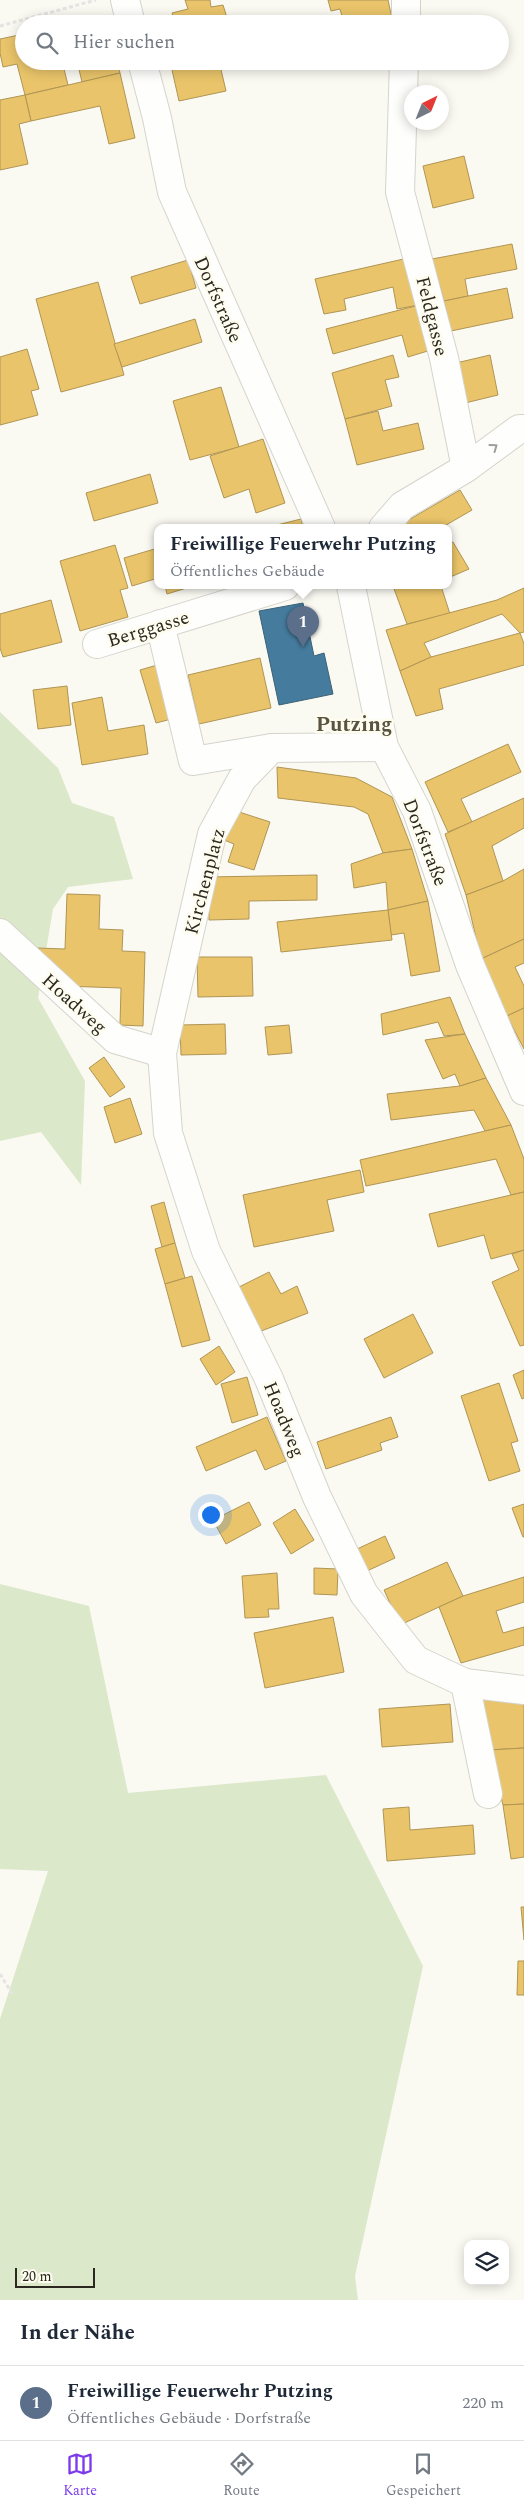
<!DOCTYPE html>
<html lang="de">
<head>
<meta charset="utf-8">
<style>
	body { margin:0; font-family:Spectral,serif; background:#f2f2f3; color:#1f2937 }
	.controls { position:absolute; right:15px; bottom:15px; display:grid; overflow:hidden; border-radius:10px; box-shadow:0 2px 12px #0003 }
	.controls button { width:45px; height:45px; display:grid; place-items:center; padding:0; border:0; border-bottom:1px solid #e0e1e3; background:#fff; color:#1f2937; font:25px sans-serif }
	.compass { position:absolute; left:404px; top:85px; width:45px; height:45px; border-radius:50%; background:#fff; box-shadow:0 2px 12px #0003; rotate:43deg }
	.scale { position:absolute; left:15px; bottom:12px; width:80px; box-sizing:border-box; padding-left:5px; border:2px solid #2a281f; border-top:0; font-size:14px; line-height:18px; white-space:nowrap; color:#2a281f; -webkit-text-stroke:4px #fefcee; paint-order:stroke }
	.you { position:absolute; left:210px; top:1514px; width:18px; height:18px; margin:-12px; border:4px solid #fff; border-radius:50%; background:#1a73e8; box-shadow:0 0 0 8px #1a73e833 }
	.badge { display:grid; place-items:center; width:32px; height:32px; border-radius:50%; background:#7c3aed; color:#fff; font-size:16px; font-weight:700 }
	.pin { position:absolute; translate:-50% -41px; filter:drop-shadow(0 1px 2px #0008) }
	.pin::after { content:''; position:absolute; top:26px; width:18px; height:15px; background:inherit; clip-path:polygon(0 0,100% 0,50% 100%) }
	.popup { position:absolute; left:154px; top:524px; width:298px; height:65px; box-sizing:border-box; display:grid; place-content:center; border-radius:10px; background:#fff; filter:drop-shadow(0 1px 4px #0005); font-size:16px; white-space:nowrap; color:#747a83 }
	.popup b { font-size:19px; color:#1f2937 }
	.popup::after { content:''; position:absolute; left:50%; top:100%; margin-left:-10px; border:10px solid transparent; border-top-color:#fff }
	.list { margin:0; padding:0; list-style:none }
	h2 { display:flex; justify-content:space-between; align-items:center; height:65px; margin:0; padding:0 20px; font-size:21px }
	h2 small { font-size:16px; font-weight:400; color:#747a83 }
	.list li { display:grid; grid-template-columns:32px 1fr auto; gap:15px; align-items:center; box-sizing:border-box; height:75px; padding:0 20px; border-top:1px solid #e0e1e3 }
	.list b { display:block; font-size:19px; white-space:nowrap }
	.list p { margin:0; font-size:16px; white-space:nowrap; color:#747a83 }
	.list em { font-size:16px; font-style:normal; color:#747a83 }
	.icon { flex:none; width:28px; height:28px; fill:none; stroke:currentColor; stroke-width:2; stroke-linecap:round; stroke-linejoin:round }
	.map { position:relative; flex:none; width:524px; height:2300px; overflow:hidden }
	.search { position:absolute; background:#fff; box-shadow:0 2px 12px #0003; left:15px; right:15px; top:15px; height:55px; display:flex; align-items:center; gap:12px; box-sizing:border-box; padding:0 18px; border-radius:28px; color:#747a83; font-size:19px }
	.sheet { height:140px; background:#fff }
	nav { display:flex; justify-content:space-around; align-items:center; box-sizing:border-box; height:70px; border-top:1px solid #e0e1e3; background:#fff; font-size:14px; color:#747a83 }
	nav a { display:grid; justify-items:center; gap:2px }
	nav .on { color:#7c3aed }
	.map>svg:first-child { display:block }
	.green { fill:#dbe8ca }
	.homes { fill:#e9c46a; stroke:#b09554 }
	.public { fill:#457b9d; stroke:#3d6277 }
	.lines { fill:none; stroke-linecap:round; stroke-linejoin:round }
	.minor-casing { stroke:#d5d4cc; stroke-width:30 }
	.path { stroke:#e4e4e2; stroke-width:3; stroke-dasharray:4 2.5; stroke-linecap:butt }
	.minor { stroke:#fefefd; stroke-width:28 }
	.oneway { stroke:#9f9e99 }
	.labels { text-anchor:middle; stroke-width:5; stroke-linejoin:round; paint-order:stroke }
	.street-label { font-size:19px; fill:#2a281f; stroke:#fefcee }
	.quarter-label { font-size:21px; font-weight:bold; fill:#585441; stroke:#fefcee }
</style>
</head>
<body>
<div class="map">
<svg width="524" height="2300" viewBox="0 0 524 2300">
	<rect width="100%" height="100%" fill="#faf9f2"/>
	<!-- green -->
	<g class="green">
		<polygon points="0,712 58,768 72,803 114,817 133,879 68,887 53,909 38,998 85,1081 81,1185 41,1132 0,1141"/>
		<polygon points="0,1584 89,1606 128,1793 326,1775 423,1966 355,2276 358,2300 0,2300 0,2019 48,1871 0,1869"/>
	</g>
	<!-- homes -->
	<g class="homes">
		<polygon points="185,0 210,0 211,7 223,5 229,24 175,24 172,13 188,9"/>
		<polygon points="328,0 388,0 393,23 344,24 340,9 331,11"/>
		<polygon points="24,34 24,61 62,61 68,85 25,95 17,64 3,67 0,53 0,39"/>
		<polygon points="77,61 117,61 120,73 82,82"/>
		<polygon points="170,61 219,61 226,91 179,101"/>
		<polygon points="120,73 135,138 109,144 100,106 31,121 25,95"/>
		<polygon points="25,95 31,121 19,124 28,164 0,170 0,100"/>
		<polygon points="464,156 474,198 433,208 423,166"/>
		<polygon points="512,244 517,269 465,279 468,296 444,301 432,259"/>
		<polygon points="408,258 419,305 397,309 393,287 344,299 346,310 324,314 315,279"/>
		<polygon points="188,260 196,288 140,304 131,277"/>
		<polygon points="98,282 124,375 61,392 36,299"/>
		<polygon points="507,288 513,318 451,331 444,301"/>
		<polygon points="419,305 431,350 408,357 402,335 333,354 326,329"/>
		<polygon points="195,319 202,342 122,367 114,344"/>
		<polygon points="27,349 39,389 31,391 38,415 0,425 0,357"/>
		<polygon points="393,355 399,377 385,380 392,406 345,419 332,373"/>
		<polygon points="490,355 498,395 465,403 456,363"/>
		<polygon points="221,387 239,447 190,460 173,401"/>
		<polygon points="378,411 383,431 418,423 424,449 357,465 345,419"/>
		<polygon points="263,439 285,503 256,513 249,489 224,498 210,456"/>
		<polygon points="150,474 158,503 94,521 86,493"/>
		<polygon points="460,490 472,510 441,528 395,528"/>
		<polygon points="301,519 303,528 265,528"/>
		<polygon points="453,542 469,569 448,578 448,544"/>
		<polygon points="115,545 128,588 120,590 128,617 80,631 60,561"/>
		<polygon points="158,548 158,578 132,586 124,558"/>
		<polygon points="165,586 193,586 167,594"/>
		<polygon points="393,586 441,586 450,614 407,624"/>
		<polygon points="524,588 524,632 520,633 502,614 424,643 431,657 400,671 386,630 497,600"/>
		<polygon points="51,600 62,642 3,657 0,648 0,614"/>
		<polygon points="520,633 524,644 524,665 439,689 443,709 416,716 400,671 431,657"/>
		<polygon points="260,658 271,708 199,724 188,675"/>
		<polygon points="164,663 179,717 156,723 140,670"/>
		<polygon points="67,686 71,725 38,729 33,690"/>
		<polygon points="102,697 108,731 144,725 148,754 82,765 72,703"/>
		<polygon points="508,744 521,772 461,799 472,822 448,832 425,782"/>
		<polygon points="277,767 356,778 392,797 412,849 383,853 368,814 354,807 278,798"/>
		<polygon points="524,798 524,828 492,846 503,881 466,895 445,834"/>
		<polygon points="233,810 270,822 254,870 228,862 234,844 224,840"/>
		<polygon points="412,849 428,901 388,910 386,882 354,888 351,864 383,853"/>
		<polygon points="524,869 524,939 481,959 466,895 503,881"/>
		<polygon points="317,875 317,900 249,901 249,919 209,920 208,877"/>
		<polygon points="67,894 100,895 99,929 123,930 122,951 145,952 143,1026 120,1025 121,988 63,986 37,959 38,948 65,949"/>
		<polygon points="428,901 440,971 411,976 404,933 391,935 388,910"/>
		<polygon points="388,910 392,940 281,952 277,922"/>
		<polygon points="524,939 524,963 515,967 524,986 524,1008 507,1016 481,959"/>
		<polygon points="197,957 252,957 253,996 198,997"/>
		<polygon points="450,997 465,1034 444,1036 438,1022 383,1035 381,1014"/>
		<polygon points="524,1008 524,1049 507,1016"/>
		<polygon points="225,1024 226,1054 181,1055 180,1025"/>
		<polygon points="289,1025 292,1053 268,1055 265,1027"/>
		<polygon points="465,1034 486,1078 460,1086 455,1074 443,1079 425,1040"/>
		<polygon points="104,1057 125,1087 110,1097 89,1068"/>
		<polygon points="486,1078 511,1125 485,1131 474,1110 391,1120 387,1094 460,1086"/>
		<polygon points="130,1098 142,1134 115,1143 104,1107"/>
		<polygon points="511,1125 524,1159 524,1192 511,1195 496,1159 366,1186 360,1160"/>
		<polygon points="360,1170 364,1192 327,1200 334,1231 254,1247 243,1195"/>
		<polygon points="524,1192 524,1250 491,1259 484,1235 438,1247 429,1214"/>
		<polygon points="164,1202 175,1243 162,1247 151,1206"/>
		<polygon points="175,1243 185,1278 165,1284 155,1249"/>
		<polygon points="524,1250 524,1345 520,1346 492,1282 519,1270 512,1254"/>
		<polygon points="269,1272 281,1294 297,1286 308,1313 256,1333 235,1289"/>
		<polygon points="192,1276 210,1340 182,1347 165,1284"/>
		<polygon points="413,1314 433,1353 384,1378 364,1339"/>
		<polygon points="219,1346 235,1372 216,1385 200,1359"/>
		<polygon points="524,1370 524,1398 522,1399 513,1375"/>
		<polygon points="247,1377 258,1415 232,1423 221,1384"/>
		<polygon points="499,1383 518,1441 511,1443 520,1471 489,1481 461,1396"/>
		<polygon points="267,1417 286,1461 265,1470 256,1450 206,1471 196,1447"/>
		<polygon points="391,1417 398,1437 380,1443 382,1450 326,1469 317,1442"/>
		<polygon points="249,1502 261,1525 226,1544 213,1520"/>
		<polygon points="524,1504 524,1537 523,1537 512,1508"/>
		<polygon points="295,1509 314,1540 291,1554 273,1523"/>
		<polygon points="385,1536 395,1558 367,1571 357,1549"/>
		<polygon points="447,1562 463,1596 400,1625 384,1590"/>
		<polygon points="314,1568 338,1569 337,1595 314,1594"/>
		<polygon points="277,1573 279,1609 268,1609 269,1617 245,1618 242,1576"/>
		<polygon points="524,1577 524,1602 496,1611 503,1633 524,1627 524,1645 461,1663 439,1607 463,1596"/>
		<polygon points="333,1617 344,1672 265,1688 254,1633"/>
		<polygon points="476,1691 524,1696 524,1748 489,1750"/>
		<polygon points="450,1704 453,1742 382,1747 379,1709"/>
		<polygon points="524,1748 524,1804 503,1805 489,1750"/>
		<polygon points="524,1804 524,1857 511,1859 503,1805"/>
		<polygon points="409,1807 410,1830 473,1825 475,1854 387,1861 383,1809"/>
		<polygon points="521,1907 524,1907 524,1940"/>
		<polygon points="518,1961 524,1961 524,1995 517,1995"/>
	</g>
	<!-- public -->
	<polygon class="public" points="303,603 314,656 324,653 333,694 279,705 259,611"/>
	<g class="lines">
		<defs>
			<g id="minor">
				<polyline points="125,0 131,24"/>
				<polyline points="406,24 406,0"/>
				<polyline points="142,61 157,118 172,192 321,528"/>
				<polyline points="466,468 519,429 524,429"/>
				<polyline points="383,528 402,506 466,468 444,358 400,192 404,61"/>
				<polyline points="351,586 384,747 417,811 470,965 524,1091"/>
				<polyline points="160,624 193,761 272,748"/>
				<polyline points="97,644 285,586"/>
				<polyline points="0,933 115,1039 162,1053 212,834 242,779 272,748 384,747"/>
				<polyline points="162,1053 168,1133 206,1251 269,1379 317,1497 364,1594 416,1660 465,1683 524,1690"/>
				<polyline points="465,1683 488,1794"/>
			</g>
		</defs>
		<!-- minor casing -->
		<use href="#minor" class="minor-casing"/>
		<!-- path -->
		<g class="path">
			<polyline points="0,26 96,0"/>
			<polyline points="0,1974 13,1995"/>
		</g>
		<!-- minor -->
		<use href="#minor" class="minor"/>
	</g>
	<!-- one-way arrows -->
	<defs><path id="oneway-chevron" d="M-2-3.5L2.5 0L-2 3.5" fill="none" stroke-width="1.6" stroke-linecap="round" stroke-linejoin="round" transform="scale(1.25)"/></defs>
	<use class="oneway" href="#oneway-chevron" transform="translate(494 447) rotate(-36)"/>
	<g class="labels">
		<!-- street labels -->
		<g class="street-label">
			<text transform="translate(219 299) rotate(66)" y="7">Dorfstraße</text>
			<text transform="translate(433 316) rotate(76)" y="7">Feldgasse</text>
			<text transform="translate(148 628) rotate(-17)" y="7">Berggasse</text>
			<text transform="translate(426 842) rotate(69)" y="7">Dorfstraße</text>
			<text transform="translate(204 881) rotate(-75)" y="7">Kirchenplatz</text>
			<text transform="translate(75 1003) rotate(42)" y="7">Hoadweg</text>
			<text transform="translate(285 1419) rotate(68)" y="7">Hoadweg</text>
		</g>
		<!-- quarter labels -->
		<g class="quarter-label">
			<text x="354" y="731">Putzing</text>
		</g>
	</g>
</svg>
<div class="controls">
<button><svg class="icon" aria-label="layers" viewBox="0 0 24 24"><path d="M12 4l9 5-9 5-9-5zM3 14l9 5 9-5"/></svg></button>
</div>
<svg class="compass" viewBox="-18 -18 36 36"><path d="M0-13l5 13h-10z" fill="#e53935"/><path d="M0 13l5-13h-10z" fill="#747a83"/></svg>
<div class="scale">20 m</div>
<div class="you"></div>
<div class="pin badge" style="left:303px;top:647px;background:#5c6f8a">1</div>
<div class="popup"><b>Freiwillige Feuerwehr Putzing</b>Öffentliches Gebäude</div>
<div class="search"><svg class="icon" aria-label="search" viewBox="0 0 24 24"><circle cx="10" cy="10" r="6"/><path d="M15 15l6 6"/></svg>Hier suchen</div>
</div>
<section class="sheet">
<h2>In der Nähe<small></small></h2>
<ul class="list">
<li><span class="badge" style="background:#5c6f8a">1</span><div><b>Freiwillige Feuerwehr Putzing</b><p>Öffentliches Gebäude · Dorfstraße</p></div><em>220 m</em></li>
</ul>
</section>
<nav>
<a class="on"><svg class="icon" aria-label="map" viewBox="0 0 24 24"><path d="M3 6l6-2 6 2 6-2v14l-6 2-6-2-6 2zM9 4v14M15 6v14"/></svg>Karte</a>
<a><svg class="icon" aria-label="directions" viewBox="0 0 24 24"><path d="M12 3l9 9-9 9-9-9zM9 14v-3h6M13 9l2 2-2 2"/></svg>Route</a>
<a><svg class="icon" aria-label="saved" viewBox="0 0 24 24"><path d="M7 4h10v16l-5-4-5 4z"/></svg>Gespeichert</a>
</nav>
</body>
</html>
